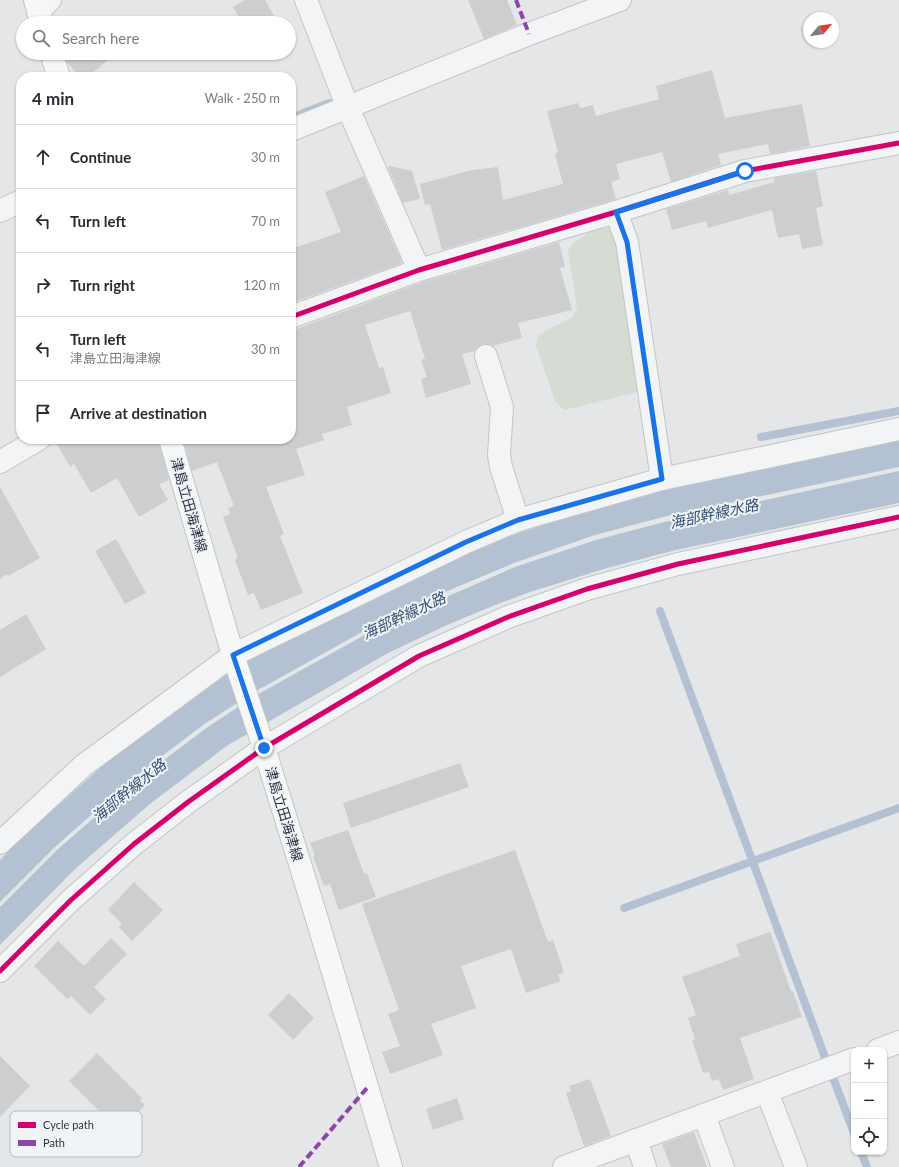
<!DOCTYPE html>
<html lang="en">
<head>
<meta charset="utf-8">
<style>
	body { margin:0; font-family:Lato,"Noto Sans JP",sans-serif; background:#f2f2f3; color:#2b2b33 }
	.controls { position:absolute; right:12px; bottom:12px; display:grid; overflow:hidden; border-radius:8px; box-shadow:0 1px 3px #0004 }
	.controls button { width:36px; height:36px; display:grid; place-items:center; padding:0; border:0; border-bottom:1px solid #e1e1e2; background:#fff; color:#2b2b33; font:20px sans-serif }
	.compass { position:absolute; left:803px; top:12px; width:36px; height:36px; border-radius:50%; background:#fff; box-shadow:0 1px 3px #0004; rotate:61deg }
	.stop { position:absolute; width:12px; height:12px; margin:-9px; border:3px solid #1a73e8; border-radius:50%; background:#fff }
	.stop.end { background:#1a73e8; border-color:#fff; box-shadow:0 1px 4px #0008 }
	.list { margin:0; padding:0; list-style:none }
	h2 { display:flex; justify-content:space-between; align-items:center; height:52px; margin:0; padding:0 16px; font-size:17px }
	h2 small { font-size:13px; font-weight:400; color:#7c7c81 }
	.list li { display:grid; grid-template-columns:26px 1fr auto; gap:12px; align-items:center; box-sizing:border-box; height:64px; padding:0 16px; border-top:1px solid #e1e1e2 }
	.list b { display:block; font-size:15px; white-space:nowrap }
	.list p { margin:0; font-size:13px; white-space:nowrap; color:#7c7c81 }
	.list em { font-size:13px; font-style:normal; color:#7c7c81 }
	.icon { flex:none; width:22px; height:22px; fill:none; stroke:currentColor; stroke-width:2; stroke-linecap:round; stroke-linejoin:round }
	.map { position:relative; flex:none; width:899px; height:1167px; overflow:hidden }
	.search { position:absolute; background:#fff; box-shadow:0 1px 3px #0004; left:16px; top:16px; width:280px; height:44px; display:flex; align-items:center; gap:10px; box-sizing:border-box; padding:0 14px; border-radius:22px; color:#7c7c81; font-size:15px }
	.panel { position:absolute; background:#fff; box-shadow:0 1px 3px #0004; left:16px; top:72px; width:280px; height:372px; border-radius:16px }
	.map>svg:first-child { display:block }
	.green { fill:#d4dcd4 }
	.water { fill:#b4c1d2 }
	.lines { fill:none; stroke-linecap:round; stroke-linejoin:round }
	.stream { stroke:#b4c1d2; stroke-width:8 }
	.building { fill:#ccced0 }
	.minor-casing { stroke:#c2c4c6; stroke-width:24 }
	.major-casing { stroke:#c0c3c6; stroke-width:24 }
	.minor { stroke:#f2f4f5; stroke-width:22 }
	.major { stroke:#f6f7f7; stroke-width:22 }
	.quiet { stroke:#8e44ad; stroke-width:4; stroke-dasharray:8 4; stroke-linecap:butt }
	.cycleway-casing { stroke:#f1f4f7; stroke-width:8 }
	.cycleway { stroke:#d6006c; stroke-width:5 }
	.route { stroke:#1a73e8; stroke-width:5 }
	.labels { text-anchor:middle; stroke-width:4; stroke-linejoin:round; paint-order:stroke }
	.street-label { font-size:14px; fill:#2b3241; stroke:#f1f4f7 }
	.water-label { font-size:15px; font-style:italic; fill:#364f73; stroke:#f1f4f7 }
	.key { fill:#f1f4f7; stroke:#b6bac0; stroke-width:1 }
	.key-label { font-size:11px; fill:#2b3241 }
</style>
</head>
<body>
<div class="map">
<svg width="899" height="1167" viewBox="0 0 899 1167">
	<rect width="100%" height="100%" fill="#e4e6e8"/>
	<!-- green -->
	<polygon class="green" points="613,227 621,240 642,391 564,410 555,401 536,346 538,335 573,317 577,308 568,252 572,244 593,230"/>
	<!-- water -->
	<g class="water">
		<polygon points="899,440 899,467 663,517 595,535 514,563 426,600 369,628 251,694 203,725 132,779 56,846 0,902 0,860 22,837 107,762 193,697 241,665 372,595 464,554 513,535 594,508 663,489"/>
		<polygon points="899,471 899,503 676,550 607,568 530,592 495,605 447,625 388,653 228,745 151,803 75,869 0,945 0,907 57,850 135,782 205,729 253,697 370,632 428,605 515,567 596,540 664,522"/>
	</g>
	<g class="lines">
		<!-- stream -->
		<g class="stream">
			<polyline points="291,118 329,103"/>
			<polyline points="761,437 899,411"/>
			<polyline points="660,611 826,1060"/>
			<polyline points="624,908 899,808"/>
			<polyline points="832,1075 854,1133"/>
			<polyline points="861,1152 867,1167"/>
		</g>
	</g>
	<!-- building -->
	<g class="building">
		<polygon points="245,0 265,0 278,23 242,23 233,7"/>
		<polygon points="468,0 507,0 517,25 484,39"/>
		<polygon points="64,53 116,53 88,77 80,77 67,62"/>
		<polygon points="712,70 725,118 802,104 810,146 770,154 768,144 718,154 721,165 671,182 662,152 616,164 620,179 611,182 616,199 442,250 430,204 425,205 420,184 472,170 498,167 503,200 563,184 555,154 558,152 547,111 578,103 580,108 593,105 596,116 659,99 656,86"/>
		<polygon points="390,166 412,171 420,199 403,203 388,167"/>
		<polygon points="816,171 823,206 816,208 823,245 802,249 799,234 778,238 772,210 708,228 706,221 672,230 666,209 728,190 729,195 774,182 774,178"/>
		<polygon points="364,176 402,263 292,303 291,299 291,249 341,232 325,192"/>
		<polygon points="559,242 565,267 560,268 572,310 518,323 522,338 493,346 488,344 483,344 477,347 475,351 462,354 471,384 426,398 421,379 427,377 421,360 425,359 410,311 365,325 379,368 383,367 391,393 347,407 352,425 322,434 324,440 296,449 305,475 266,487 284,534 280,536 303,593 261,610 254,593 248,595 235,560 238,558 223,517 230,514 228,508 234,506 217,462 192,471 183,439 291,439 291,331 423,282"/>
		<polygon points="54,439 158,439 169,480 159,484 168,500 139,517 117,478 91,493 74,464 70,467"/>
		<polygon points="0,487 40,558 8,576 7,574 0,579"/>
		<polygon points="116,539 146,593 125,604 95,551"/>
		<polygon points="26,614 46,649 0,677 0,630"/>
		<polygon points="460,763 469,787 351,828 343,803"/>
		<polygon points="348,830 364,874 367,873 376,897 339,910 330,884 324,886 313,856 315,855 310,843"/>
		<polygon points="515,850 548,942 553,940 564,972 558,975 561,981 526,993 511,949 461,966 476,1008 431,1024 443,1055 390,1074 382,1052 400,1046 388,1014 399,1010 362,904"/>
		<polygon points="134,882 163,910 132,941 119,927 122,924 108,910"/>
		<polygon points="770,932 791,991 793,991 802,1017 740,1038 754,1079 723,1090 719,1079 712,1081 709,1072 703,1073 692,1040 695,1039 688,1018 696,1015 682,977 740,956 736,944"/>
		<polygon points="111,938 127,954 94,987 106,999 90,1015 71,996 67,999 34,966 58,941 84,966"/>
		<polygon points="289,993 314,1018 293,1040 268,1015"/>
		<polygon points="97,1053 142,1098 140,1100 145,1105 119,1131 69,1081"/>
		<polygon points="0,1056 30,1086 0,1117"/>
		<polygon points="590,1079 611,1136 584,1146 566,1093 571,1091 569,1086"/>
		<polygon points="457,1098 464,1119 433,1130 426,1109"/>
		<polygon points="694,1132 707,1167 671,1167 662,1144"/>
	</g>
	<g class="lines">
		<defs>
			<g id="minor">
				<polyline points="306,0 348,108 419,270"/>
				<polyline points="38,12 50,0"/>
				<polyline points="291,130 529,34 620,0"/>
				<polyline points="0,211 21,201"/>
				<polyline points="616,212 627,242 662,479"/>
				<polyline points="291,317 419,270 616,212 745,171 899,143"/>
				<polyline points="486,356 502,407 499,455 501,467 518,520"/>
				<polyline points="0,462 39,439"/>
				<polyline points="0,843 84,765 233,655 466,542 518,520 662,479 899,429"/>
				<polyline points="0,971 71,900 134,844 188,802 264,748 419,656 508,617 587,589 678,564 899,517"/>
				<polyline points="878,1050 899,1042"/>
				<polyline points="767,1092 796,1167"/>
				<polyline points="704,1115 723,1167"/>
				<polyline points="636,1140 645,1167"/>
				<polyline points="564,1167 854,1059"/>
			</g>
			<g id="major">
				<polyline points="35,0 42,23"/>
				<polyline points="51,53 59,77"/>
				<polyline points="170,439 233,655 264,748 317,919 391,1167"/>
			</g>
		</defs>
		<!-- minor casing -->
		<use href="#minor" class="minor-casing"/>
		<!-- major casing -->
		<use href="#major" class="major-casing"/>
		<!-- minor -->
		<use href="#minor" class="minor"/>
		<!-- major -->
		<use href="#major" class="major"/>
		<!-- quiet -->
		<g class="quiet">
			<polyline points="516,0 529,34"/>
			<polyline points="299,1167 367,1088"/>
		</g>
		<defs>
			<g id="cycleway">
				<polyline points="291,317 419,270 616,212 745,171 899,143"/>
				<polyline points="0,971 71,900 134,844 188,802 264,748 419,656 508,617 587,589 678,564 899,517"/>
			</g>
		</defs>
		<!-- cycleway casing -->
		<use href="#cycleway" class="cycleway-casing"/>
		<!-- cycleway -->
		<use href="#cycleway" class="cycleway"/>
	</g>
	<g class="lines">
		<!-- route -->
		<polyline class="route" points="264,748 233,655 466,542 518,520 662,479 627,242 616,212 745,171"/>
	</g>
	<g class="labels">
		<!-- street labels -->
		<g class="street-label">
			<text transform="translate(189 505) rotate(74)" y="5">津島立田海津線</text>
			<text transform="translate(284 814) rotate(73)" y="5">津島立田海津線</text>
		</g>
		<!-- water labels -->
		<g class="water-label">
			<text transform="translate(714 514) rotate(-12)" y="5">海部幹線水路</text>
			<text transform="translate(404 616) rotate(-25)" y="5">海部幹線水路</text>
			<text transform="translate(129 791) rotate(-39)" y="5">海部幹線水路</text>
		</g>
	</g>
	<!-- legend -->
	<rect x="10" y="1111" width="132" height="46" rx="6" class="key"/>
	<rect x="18" y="1122" width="18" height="6" fill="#d6006c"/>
	<rect x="18" y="1140" width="18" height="6" fill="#8e44ad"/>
	<g class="key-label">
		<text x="43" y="1129">Cycle path</text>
		<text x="43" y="1147">Path</text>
	</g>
</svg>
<div class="controls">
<button>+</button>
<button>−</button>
<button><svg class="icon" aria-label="locate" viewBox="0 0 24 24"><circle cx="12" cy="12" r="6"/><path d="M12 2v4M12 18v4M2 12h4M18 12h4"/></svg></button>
</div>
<svg class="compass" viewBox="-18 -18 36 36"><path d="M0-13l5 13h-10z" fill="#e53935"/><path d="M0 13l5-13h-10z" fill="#7c7c81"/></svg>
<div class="stop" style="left:745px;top:171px"></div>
<div class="stop end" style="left:264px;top:748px"></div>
<div class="search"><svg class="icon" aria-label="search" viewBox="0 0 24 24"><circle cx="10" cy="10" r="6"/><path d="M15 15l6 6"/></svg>Search here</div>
<section class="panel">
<h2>4 min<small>Walk · 250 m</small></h2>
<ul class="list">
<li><svg class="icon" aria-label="ahead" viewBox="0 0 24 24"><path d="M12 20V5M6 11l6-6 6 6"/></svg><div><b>Continue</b></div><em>30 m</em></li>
<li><svg class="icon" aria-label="left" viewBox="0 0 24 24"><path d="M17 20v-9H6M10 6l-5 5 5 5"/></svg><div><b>Turn left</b></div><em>70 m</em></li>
<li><svg class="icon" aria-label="right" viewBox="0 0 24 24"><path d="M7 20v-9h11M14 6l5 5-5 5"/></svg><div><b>Turn right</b></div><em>120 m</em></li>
<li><svg class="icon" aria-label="left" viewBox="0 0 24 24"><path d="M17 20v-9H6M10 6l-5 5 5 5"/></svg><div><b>Turn left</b><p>津島立田海津線</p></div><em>30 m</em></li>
<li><svg class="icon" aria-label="arrive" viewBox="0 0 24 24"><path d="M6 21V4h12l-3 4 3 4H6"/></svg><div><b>Arrive at destination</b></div></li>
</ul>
</section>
</div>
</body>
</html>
